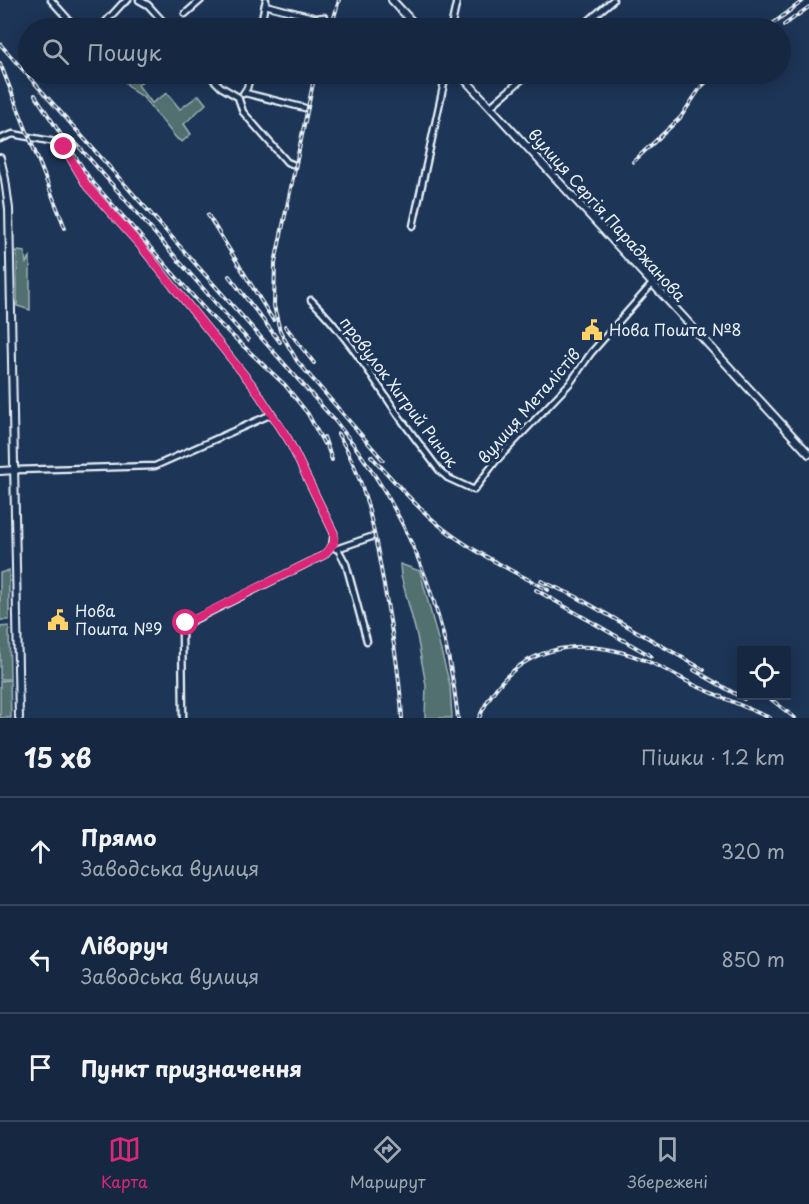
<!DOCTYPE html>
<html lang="uk">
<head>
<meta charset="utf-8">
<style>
	body { margin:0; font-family:"Playpen Sans",sans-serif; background:#1f3048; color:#f1f3f6 }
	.controls { position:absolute; right:18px; bottom:18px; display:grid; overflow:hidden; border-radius:0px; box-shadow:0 3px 15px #0003 }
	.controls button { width:54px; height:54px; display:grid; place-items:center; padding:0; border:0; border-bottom:2px solid #35445a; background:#162841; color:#f1f3f6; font:30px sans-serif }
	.stop { position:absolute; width:18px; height:18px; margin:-14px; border:4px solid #db2777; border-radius:50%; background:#fff }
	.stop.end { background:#db2777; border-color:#fff; box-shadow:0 2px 6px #0008 }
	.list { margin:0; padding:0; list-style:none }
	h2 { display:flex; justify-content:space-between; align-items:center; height:78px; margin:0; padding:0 24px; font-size:26px }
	h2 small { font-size:20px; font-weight:400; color:#9ea6b1 }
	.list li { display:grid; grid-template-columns:39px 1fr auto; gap:18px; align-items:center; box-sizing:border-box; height:108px; padding:0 24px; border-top:2px solid #35445a }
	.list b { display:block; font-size:22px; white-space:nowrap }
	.list p { margin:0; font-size:20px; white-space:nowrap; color:#9ea6b1 }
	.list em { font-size:20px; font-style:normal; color:#9ea6b1 }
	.icon { flex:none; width:33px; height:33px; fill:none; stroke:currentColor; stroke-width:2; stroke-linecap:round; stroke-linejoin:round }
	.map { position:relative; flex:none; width:809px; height:718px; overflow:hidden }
	.search { position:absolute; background:#162841; box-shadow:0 3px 15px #0003; left:18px; right:18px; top:18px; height:66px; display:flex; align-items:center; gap:15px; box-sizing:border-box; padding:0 21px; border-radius:33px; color:#9ea6b1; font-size:22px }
	.sheet { height:402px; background:#162841 }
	nav { display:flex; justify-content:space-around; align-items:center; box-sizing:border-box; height:84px; border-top:2px solid #35445a; background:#162841; font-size:16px; color:#9ea6b1 }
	nav a { display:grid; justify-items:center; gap:3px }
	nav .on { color:#db2777 }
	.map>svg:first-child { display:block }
	.green { fill:#52706f; stroke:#9db0b4; stroke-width:1.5 }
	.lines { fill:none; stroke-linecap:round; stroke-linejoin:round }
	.street-casing { stroke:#e8f1f8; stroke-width:9 }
	.secondary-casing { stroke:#e8f1f8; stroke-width:10 }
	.street { stroke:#1d3557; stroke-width:4.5 }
	.secondary { stroke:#1d3557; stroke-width:6 }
	.rail-casing { stroke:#e8f1f8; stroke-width:4 }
	.rail { stroke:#1d3557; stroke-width:1.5; stroke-dasharray:4.5; stroke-linecap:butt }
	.route { stroke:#db2777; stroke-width:8 }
	.labels { text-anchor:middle; stroke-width:6; stroke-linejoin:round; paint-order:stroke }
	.street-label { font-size:16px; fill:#e8f1f8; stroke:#1d3557 }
	.poi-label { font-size:16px; fill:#e8f1f8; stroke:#1d3557; text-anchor:start }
</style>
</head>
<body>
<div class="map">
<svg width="809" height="718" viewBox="0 0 809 718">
	<rect width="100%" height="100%" fill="#1d3557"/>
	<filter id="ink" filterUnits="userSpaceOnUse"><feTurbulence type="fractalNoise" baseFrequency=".0167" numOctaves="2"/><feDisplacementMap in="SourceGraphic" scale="12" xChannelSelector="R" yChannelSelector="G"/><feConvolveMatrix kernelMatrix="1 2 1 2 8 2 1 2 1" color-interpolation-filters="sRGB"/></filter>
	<g filter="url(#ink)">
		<!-- green -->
		<g class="green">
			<polygon points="118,74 151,74 138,85 152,103 167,93 180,109 199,95 206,104 184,124 191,134 182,142 177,139 142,96 134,92"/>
			<polygon points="17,251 25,252 26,263 30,257 30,310 17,306"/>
			<polygon points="400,564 420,571 450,685 452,718 425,718 426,685 417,636 401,576"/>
			<polygon points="9,570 9,620 0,620 0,573"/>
			<polygon points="9,626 10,679 0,679 0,627"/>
			<polygon points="10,680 11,718 0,718 0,681"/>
		</g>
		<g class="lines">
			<defs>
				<g id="street">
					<polyline points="51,0 76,28"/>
					<polyline points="139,0 148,5 169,28"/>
					<polyline points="265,5 316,18 324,17"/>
					<polyline points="185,14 201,0"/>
					<polyline points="100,28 122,4 128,0"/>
					<polyline points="260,28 266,0"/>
					<polyline points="451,28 457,0"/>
					<polyline points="580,28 613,0"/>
					<polyline points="208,74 221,87 238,97 243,112 287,162 292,164"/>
					<polyline points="245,93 305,108"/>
					<polyline points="243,94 247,88 251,74"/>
					<polyline points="490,107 528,74"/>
					<polyline points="0,139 13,134 55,142 64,147 87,186 139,244 254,387 288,439 334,533 332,546 324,555 184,625 182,630 183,718"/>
					<polyline points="413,226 446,74"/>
					<path d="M311,300C347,335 373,378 401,419C414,437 427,454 440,471L448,478L474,490L495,462L570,383L591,353L652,284"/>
					<polyline points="16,470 155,466 272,414"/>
					<polyline points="336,549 371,537"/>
					<polyline points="338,549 346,564 367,641"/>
				</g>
				<g id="secondary">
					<polyline points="392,0 418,28"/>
					<polyline points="460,74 809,454"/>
					<polyline points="0,158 5,179 9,209 19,718"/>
					<polyline points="0,471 16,470"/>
				</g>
			</defs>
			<!-- street casing -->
			<use href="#street" class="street-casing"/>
			<!-- secondary casing -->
			<use href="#secondary" class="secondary-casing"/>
			<!-- street -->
			<use href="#street" class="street"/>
			<!-- secondary -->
			<use href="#secondary" class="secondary"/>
			<defs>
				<g id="rail">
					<polyline points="784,25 809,7"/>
					<polyline points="331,28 339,0"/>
					<polyline points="767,28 804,0"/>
					<path d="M0,44L336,422C407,508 446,607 458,718"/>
					<polyline points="0,63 65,228"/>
					<polyline points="315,74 275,263 274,306 280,331 297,361 383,460"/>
					<polyline points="35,95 90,179 207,312 285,385 308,414 324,444"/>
					<polyline points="74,141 248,340"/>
					<polyline points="633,162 680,118 701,87 714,74"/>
					<polyline points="208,215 273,320"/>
					<polyline points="229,276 280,342"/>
					<polyline points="285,326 314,363"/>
					<path d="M338,434C368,483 375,537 385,591C392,633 400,675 402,718"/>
					<polyline points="324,437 332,460"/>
					<path d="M371,456C394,481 417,508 444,529C475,553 513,571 548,590"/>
					<polyline points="541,581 575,596 704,670"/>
					<polyline points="536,590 651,656"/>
					<polyline points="741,658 742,659"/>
					<polyline points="694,670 744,699"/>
					<polyline points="767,696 795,718"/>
					<path d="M479,718C511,645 579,632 649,662C664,668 679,677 694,685C719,696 745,707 770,718"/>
				</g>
			</defs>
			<!-- rail casing -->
			<use href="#rail" class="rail-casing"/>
			<!-- rail -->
			<use href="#rail" class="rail"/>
		</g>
	</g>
	<g class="lines" filter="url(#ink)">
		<!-- route -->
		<polyline class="route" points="64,147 87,186 139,244 254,387 288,439 334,533 334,543 324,555 186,623"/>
	</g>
	<!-- icons -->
	<defs>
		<symbol id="civic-bare" viewBox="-9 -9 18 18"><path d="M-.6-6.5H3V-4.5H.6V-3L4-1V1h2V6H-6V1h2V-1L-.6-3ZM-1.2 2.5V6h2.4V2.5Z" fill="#ffd166" stroke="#1d3557" stroke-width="2.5" paint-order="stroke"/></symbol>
	</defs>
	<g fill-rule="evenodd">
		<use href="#civic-bare" x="577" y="315" width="30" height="30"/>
		<use href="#civic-bare" x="43" y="605" width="30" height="30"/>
	</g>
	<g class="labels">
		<!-- street labels -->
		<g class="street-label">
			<text transform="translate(607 215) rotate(48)" y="6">вулиця Сергія Параджанова</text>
			<text transform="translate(399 392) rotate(53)" y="6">провулок Хитрий Ринок</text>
			<text transform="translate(529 406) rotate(-49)" y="6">вулиця Металістів</text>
		</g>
		<!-- poi labels -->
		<g class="poi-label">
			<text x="609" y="336">Нова Пошта №8</text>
			<text x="75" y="617">Нова<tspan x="75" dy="18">Пошта №9</tspan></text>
		</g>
	</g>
</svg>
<div class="controls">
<button><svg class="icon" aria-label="locate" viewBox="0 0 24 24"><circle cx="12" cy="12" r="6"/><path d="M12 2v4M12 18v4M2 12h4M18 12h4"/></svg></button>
</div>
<div class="stop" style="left:186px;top:623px"></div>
<div class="stop end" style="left:64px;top:147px"></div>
<div class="search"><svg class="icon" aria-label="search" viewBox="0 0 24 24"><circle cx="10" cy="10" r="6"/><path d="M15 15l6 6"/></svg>Пошук</div>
</div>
<section class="sheet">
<h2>15 хв<small>Пішки · 1.2 km</small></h2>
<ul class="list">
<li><svg class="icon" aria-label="ahead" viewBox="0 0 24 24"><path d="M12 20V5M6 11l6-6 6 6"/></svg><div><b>Прямо</b><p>Заводська вулиця</p></div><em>320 m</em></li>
<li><svg class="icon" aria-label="left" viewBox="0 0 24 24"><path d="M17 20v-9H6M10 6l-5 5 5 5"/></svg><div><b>Ліворуч</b><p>Заводська вулиця</p></div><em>850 m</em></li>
<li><svg class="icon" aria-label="arrive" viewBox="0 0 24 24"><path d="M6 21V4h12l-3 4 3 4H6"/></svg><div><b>Пункт призначення</b></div></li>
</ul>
</section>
<nav>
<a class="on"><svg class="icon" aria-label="map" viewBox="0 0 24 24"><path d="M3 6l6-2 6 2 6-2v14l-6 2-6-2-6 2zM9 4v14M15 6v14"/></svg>Карта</a>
<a><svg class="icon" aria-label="directions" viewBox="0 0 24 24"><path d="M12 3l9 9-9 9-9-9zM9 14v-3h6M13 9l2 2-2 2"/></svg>Маршрут</a>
<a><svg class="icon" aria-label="saved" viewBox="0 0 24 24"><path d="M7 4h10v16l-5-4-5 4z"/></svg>Збережені</a>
</nav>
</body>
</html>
